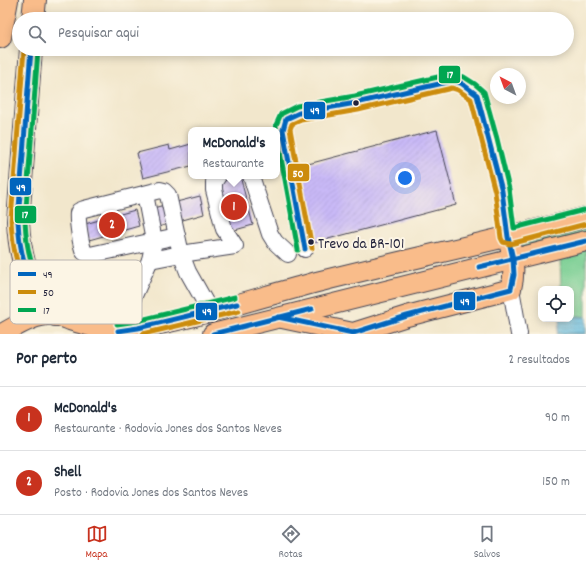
<!DOCTYPE html>
<html lang="pt">
<head>
<meta charset="utf-8">
<style>
	body { margin:0; font-family:Dekko,sans-serif; background:#f6f6f7; color:#1f2937 }
	.controls { position:absolute; right:12px; bottom:12px; display:grid; overflow:hidden; border-radius:8px; box-shadow:0 2px 10px #0003 }
	.controls button { width:36px; height:36px; display:grid; place-items:center; padding:0; border:0; border-bottom:1px solid #e0e1e3; background:#fff; color:#1f2937; font:20px sans-serif }
	.compass { position:absolute; left:490px; top:68px; width:36px; height:36px; border-radius:50%; background:#fff; box-shadow:0 2px 10px #0003; rotate:319deg }
	.you { position:absolute; left:405px; top:178px; width:14px; height:14px; margin:-10px; border:3px solid #fff; border-radius:50%; background:#1a73e8; box-shadow:0 0 0 6px #1a73e833 }
	.badge { display:grid; place-items:center; width:26px; height:26px; border-radius:50%; background:#c8321e; color:#fff; font-size:13px; font-weight:700 }
	.pin { position:absolute; translate:-50% -50%; border:2px solid #fff; box-shadow:0 1px 4px #0006 }
	.popup { position:absolute; left:188px; top:127px; width:92px; height:52px; box-sizing:border-box; display:grid; place-content:center; border-radius:8px; background:#fff; filter:drop-shadow(0 1px 3px #0005); font-size:13px; white-space:nowrap; color:#747a83 }
	.popup b { font-size:15px; color:#1f2937 }
	.popup::after { content:''; position:absolute; left:50%; top:100%; margin-left:-8px; border:8px solid transparent; border-top-color:#fff }
	.list { margin:0; padding:0; list-style:none }
	h2 { display:flex; justify-content:space-between; align-items:center; height:52px; margin:0; padding:0 16px; font-size:17px }
	h2 small { font-size:13px; font-weight:400; color:#747a83 }
	.list li { display:grid; grid-template-columns:26px 1fr auto; gap:12px; align-items:center; box-sizing:border-box; height:64px; padding:0 16px; border-top:1px solid #e0e1e3 }
	.list b { display:block; font-size:15px; white-space:nowrap }
	.list p { margin:0; font-size:13px; white-space:nowrap; color:#747a83 }
	.list em { font-size:13px; font-style:normal; color:#747a83 }
	.icon { flex:none; width:22px; height:22px; fill:none; stroke:currentColor; stroke-width:2; stroke-linecap:round; stroke-linejoin:round }
	.map { position:relative; flex:none; width:586px; height:334px; overflow:hidden }
	.search { position:absolute; background:#fff; box-shadow:0 2px 10px #0003; left:12px; right:12px; top:12px; height:44px; display:flex; align-items:center; gap:10px; box-sizing:border-box; padding:0 14px; border-radius:22px; color:#747a83; font-size:15px }
	.sheet { height:180px; background:#fff }
	nav { display:flex; justify-content:space-around; align-items:center; box-sizing:border-box; height:56px; border-top:1px solid #e0e1e3; background:#fff; font-size:11px; color:#747a83 }
	nav a { display:grid; justify-items:center; gap:2px }
	nav .on { color:#c8321e }
	.map>svg:first-child { display:block }
	.grass { fill:#77ce92; stroke:#4c7866 }
	.water { fill:url(#water-rules); stroke:#426e8c }
	.building { fill:url(#building-hatch) }
	.lines { fill:none; stroke-linecap:round; stroke-linejoin:round }
	.minor-casing { stroke:#414051; stroke-width:18 }
	.major-casing { stroke:#414051; stroke-width:22 }
	.highway-casing { stroke:#414051; stroke-width:24 }
	.minor { stroke:#fff; stroke-width:16 }
	.major { stroke:#f9bc8a; stroke-width:20 }
	.highway { stroke:#f9bc8a; stroke-width:22 }
	.bus-1-casing { stroke:#fcf5e5; stroke-width:8 }
	.bus-2-casing { stroke:#fcf5e5; stroke-width:8 }
	.bus-3-casing { stroke:#fcf5e5; stroke-width:8 }
	.bus-1 { stroke:#0065bd; stroke-width:5 }
	.bus-2 { stroke:#cc8c0c; stroke-width:5 }
	.bus-3 { stroke:#00a651; stroke-width:5 }
	.bus-dot { fill:#22223b; stroke:#fcf5e5; stroke-width:1.5 }
	.labels { text-anchor:middle; stroke-width:4; stroke-linejoin:round; paint-order:stroke }
	.bus-label { font-size:15px; fill:#22223b; stroke:#fcf5e5; text-anchor:start }
	.key { fill:#fcf5e5; stroke:#bbb6b2; stroke-width:1 }
	.key-label { font-size:11px; fill:#22223b }
	.line-badge { stroke:#fcf5e5; stroke-width:1.5 }
	.badge-label { font-size:11px; text-anchor:middle; font-weight:bold; fill:#fff }
</style>
</head>
<body>
<div class="map">
<svg width="586" height="334" viewBox="0 0 586 334">
	<defs>
		<pattern id="water-rules" width="6" height="5" patternUnits="userSpaceOnUse"><rect width="6" height="5" fill="#61b9de"/><path d="M0 2.5h6" fill="none" stroke="#5096b5"/></pattern>
		<pattern id="building-hatch" width="6" height="6" patternUnits="userSpaceOnUse"><rect width="6" height="6" fill="#c9b9f7"/><path d="M-1 1l2-2M0 6l6-6M5 7l2-2" fill="none" stroke="#ac9fd5"/></pattern>
	</defs>
	<rect width="100%" height="100%" fill="#fcf5e5"/>
	<filter id="ink" filterUnits="userSpaceOnUse"><feTurbulence type="fractalNoise" baseFrequency=".025" numOctaves="2"/><feDisplacementMap in="SourceGraphic" scale="8" xChannelSelector="R" yChannelSelector="G"/><feConvolveMatrix kernelMatrix="1 2 1 2 8 2 1 2 1" color-interpolation-filters="sRGB"/></filter>
	<filter id="wash" filterUnits="userSpaceOnUse"><feTurbulence type="fractalNoise" baseFrequency=".012" numOctaves="4" result="noise"/><feDisplacementMap in="SourceGraphic" scale="16" xChannelSelector="R" yChannelSelector="G"/><feGaussianBlur stdDeviation="0.9" result="paint"/><feColorMatrix in="noise" values="0 0 0 0 0 0 0 0 0 0 0 0 0 0 0 0 0 1.4 0 .05"/><feComposite in="paint" operator="in"/></filter>
	<g filter="url(#wash)">
		<rect width="100%" height="100%" fill="#f2e7cc"/>
		<!-- grass -->
		<g class="grass">
			<polygon points="586,227 586,236 518,254 516,245"/>
			<polygon points="586,249 586,317 578,316 571,317 571,289 561,289 560,255"/>
		</g>
		<!-- water -->
		<polygon class="water" points="578,316 586,317 586,334 557,334 560,320 571,319 571,317"/>
		<g id="blocks">
			<!-- building -->
			<g class="building">
				<polygon points="437,130 456,205 313,243 293,168"/>
				<polygon points="191,144 191,166 143,178 137,153 169,145 170,150"/>
				<polygon points="240,176 253,225 228,232 216,188 220,182"/>
				<polygon points="200,196 204,214 158,227 153,208"/>
				<polygon points="135,210 139,226 89,240 85,224"/>
			</g>
		</g>
	</g>
	<g filter="url(#ink)">
		<use href="#blocks" fill-opacity="0" stroke="#414051" stroke-width="1"/>
		<g class="lines">
			<defs>
				<g id="minor">
					<polyline points="251,176 270,234 275,242 288,254"/>
					<polyline points="145,194 154,241 177,236"/>
					<polyline points="305,249 283,130 283,127 286,119 299,113 356,103 452,81 461,83 470,89 477,95 490,141 502,191 508,237"/>
					<polyline points="150,260 181,254 235,246 224,229 214,190 214,182 218,176"/>
					<polyline points="511,289 519,334"/>
					<path d="M118,331L150,260L154,241L90,255C87,254 86,254 84,252C81,246 77,221 78,213L79,211L84,209L160,190L164,191L168,195L181,254L188,272L210,311"/>
				</g>
				<g id="major">
					<path d="M282,318L353,333L407,316L504,291L511,289C515,274 514,261 510,246"/>
					<path d="M2,334C18,325 36,313 56,315C60,316 66,318 70,320C89,325 107,333 126,330C192,320 256,298 321,281C409,259 498,240 586,217"/>
					<polyline points="213,334 586,241"/>
				</g>
				<g id="highway">
					<polyline points="33,19 35,0"/>
					<polyline points="0,37 7,0"/>
					<path d="M31,49L18,221C19,244 23,270 36,290C42,299 49,307 56,315"/>
				</g>
			</defs>
			<!-- minor casing -->
			<use href="#minor" class="minor-casing"/>
			<!-- major casing -->
			<use href="#major" class="major-casing"/>
			<!-- highway casing -->
			<use href="#highway" class="highway-casing"/>
			<!-- minor -->
			<use href="#minor" class="minor"/>
			<!-- major -->
			<use href="#major" class="major"/>
			<!-- highway -->
			<use href="#highway" class="highway"/>
			<defs>
				<g id="bus-1">
					<path d="M31,49L18,221C20,262 29,284 56,315"/>
					<polyline points="479,267 586,241"/>
					<polyline points="278,317 353,333 407,316 511,289 514,275 513,259 508,237 502,191 477,95 461,83 452,81 356,103 299,113 286,119 283,130 305,249"/>
					<polyline points="118,331 138,328 237,304"/>
					<polyline points="213,334 312,309"/>
				</g>
				<g id="bus-2">
					<path d="M24,49L11,220C13,263 23,288 51,320"/>
					<polyline points="312,248 290,129 292,124 301,120 358,110 452,88 458,90 471,99 495,192 501,238 503,242 510,244 586,224"/>
					<polyline points="143,334 239,311"/>
				</g>
				<g id="bus-3">
					<path d="M38,50L25,221C27,261 35,281 61,310"/>
					<polyline points="276,130 276,125 281,114 297,106 355,96 451,74 464,77 475,84 484,92 497,139 509,189 514,228 584,210"/>
					<polyline points="277,136 298,250"/>
					<polyline points="117,324 137,321 235,297"/>
				</g>
			</defs>
			<!-- bus-1 casing -->
			<use href="#bus-1" class="bus-1-casing"/>
			<!-- bus-2 casing -->
			<use href="#bus-2" class="bus-2-casing"/>
			<!-- bus-3 casing -->
			<use href="#bus-3" class="bus-3-casing"/>
			<!-- bus-1 -->
			<use href="#bus-1" class="bus-1"/>
			<!-- bus-2 -->
			<use href="#bus-2" class="bus-2"/>
			<!-- bus-3 -->
			<use href="#bus-3" class="bus-3"/>
		</g>
	</g>
	<!-- markers -->
	<g class="bus-dot">
		<circle cx="356" cy="103" r="3.5"/>
		<circle cx="311" cy="242" r="3.5"/>
	</g>
	<g class="labels">
		<!-- bus labels -->
		<g class="bus-label">
			<text x="318" y="248">Trevo da BR-101</text>
		</g>
	</g>
	<!-- legend -->
	<rect x="10" y="260" width="132" height="64" rx="6" class="key"/>
	<rect x="18" y="272" width="18" height="4" fill="#0065bd"/>
	<rect x="18" y="290" width="18" height="4" fill="#cc8c0c"/>
	<rect x="18" y="308" width="18" height="4" fill="#00a651"/>
	<g class="key-label">
		<text x="43" y="278">49</text>
		<text x="43" y="296">50</text>
		<text x="43" y="314">17</text>
	</g>
	<g class="line-badge">
		<rect x="438" y="65" width="23" height="19" rx="4" fill="#00a651"/>
		<rect x="303" y="101" width="23" height="19" rx="4" fill="#0065bd"/>
		<rect x="287" y="163" width="23" height="19" rx="4" fill="#cc8c0c"/>
		<rect x="9" y="177" width="23" height="19" rx="4" fill="#0065bd"/>
		<rect x="14" y="205" width="23" height="19" rx="4" fill="#00a651"/>
		<rect x="453" y="291" width="23" height="20" rx="4" fill="#0065bd"/>
		<rect x="195" y="302" width="23" height="19" rx="4" fill="#0065bd"/>
	</g>
	<g class="badge-label">
		<text x="450" y="78">17</text>
		<text x="315" y="114">49</text>
		<text x="298" y="177">50</text>
		<text x="21" y="191">49</text>
		<text x="25" y="218">17</text>
		<text x="465" y="305">49</text>
		<text x="207" y="315">49</text>
	</g>
</svg>
<div class="controls">
<button><svg class="icon" aria-label="locate" viewBox="0 0 24 24"><circle cx="12" cy="12" r="6"/><path d="M12 2v4M12 18v4M2 12h4M18 12h4"/></svg></button>
</div>
<svg class="compass" viewBox="-18 -18 36 36"><path d="M0-13l5 13h-10z" fill="#e53935"/><path d="M0 13l5-13h-10z" fill="#747a83"/></svg>
<div class="you"></div>
<div class="pin badge" style="left:234px;top:207px">1</div>
<div class="popup"><b>McDonald's</b>Restaurante</div>
<div class="pin badge" style="left:112px;top:225px">2</div>
<div class="search"><svg class="icon" aria-label="search" viewBox="0 0 24 24"><circle cx="10" cy="10" r="6"/><path d="M15 15l6 6"/></svg>Pesquisar aqui</div>
</div>
<section class="sheet">
<h2>Por perto<small>2 resultados</small></h2>
<ul class="list">
<li><span class="badge">1</span><div><b>McDonald's</b><p>Restaurante · Rodovia Jones dos Santos Neves</p></div><em>90 m</em></li>
<li><span class="badge">2</span><div><b>Shell</b><p>Posto · Rodovia Jones dos Santos Neves</p></div><em>150 m</em></li>
</ul>
</section>
<nav>
<a class="on"><svg class="icon" aria-label="map" viewBox="0 0 24 24"><path d="M3 6l6-2 6 2 6-2v14l-6 2-6-2-6 2zM9 4v14M15 6v14"/></svg>Mapa</a>
<a><svg class="icon" aria-label="directions" viewBox="0 0 24 24"><path d="M12 3l9 9-9 9-9-9zM9 14v-3h6M13 9l2 2-2 2"/></svg>Rotas</a>
<a><svg class="icon" aria-label="saved" viewBox="0 0 24 24"><path d="M7 4h10v16l-5-4-5 4z"/></svg>Salvos</a>
</nav>
</body>
</html>
